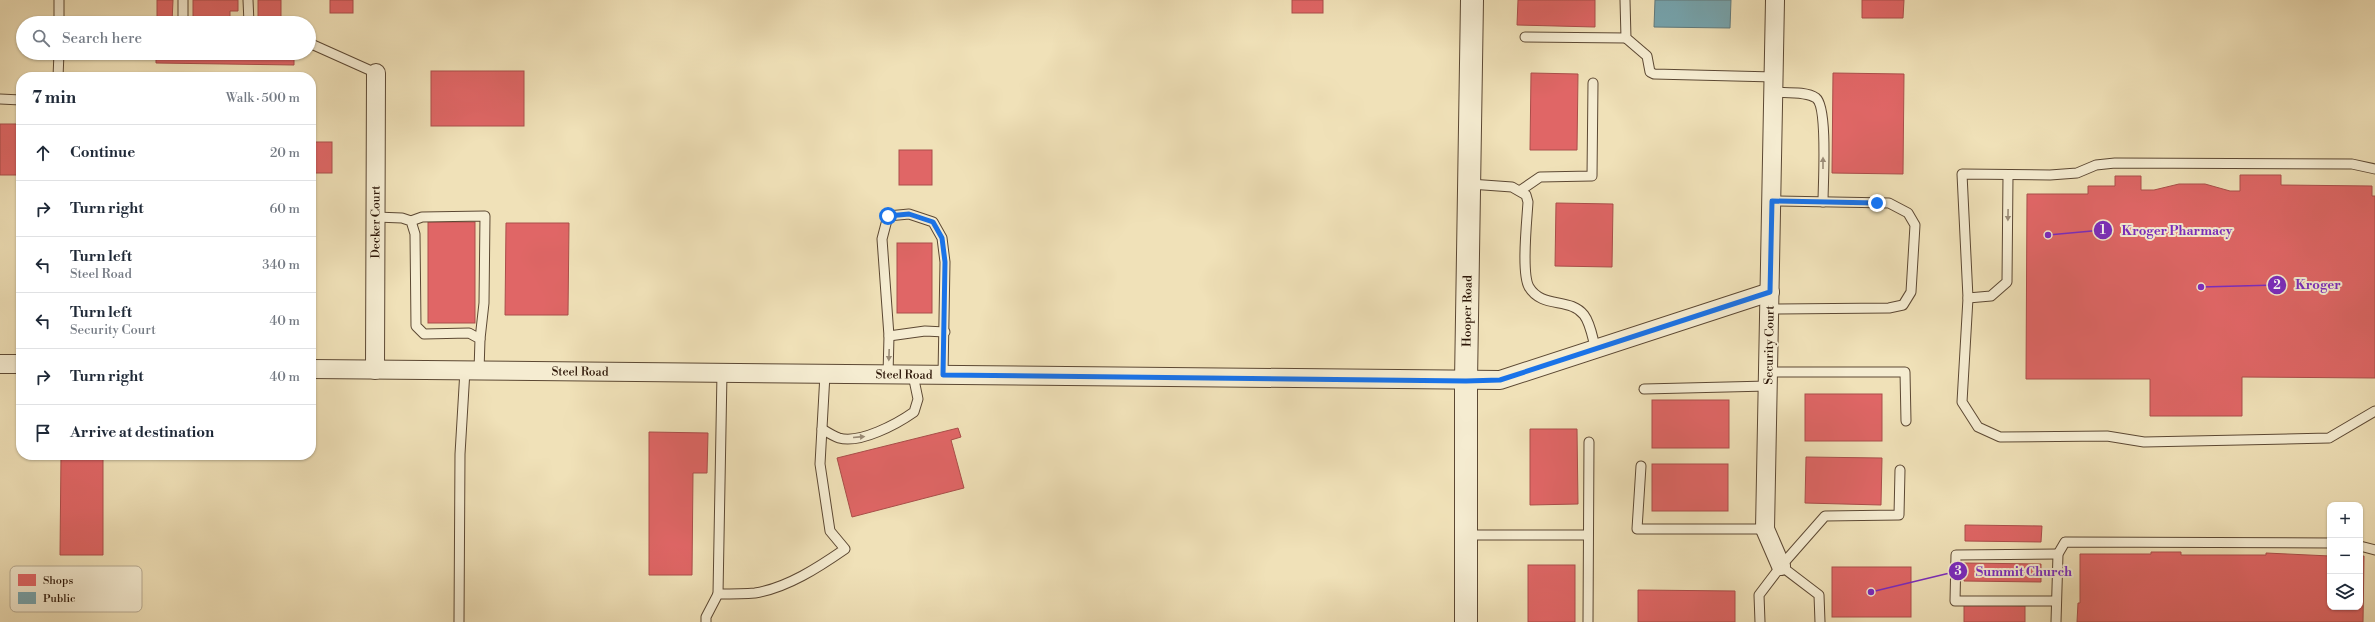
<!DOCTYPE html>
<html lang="en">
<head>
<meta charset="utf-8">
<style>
	body { margin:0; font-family:"Libre Bodoni",serif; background:#f6f6f7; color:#1f2937 }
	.controls { position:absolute; right:12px; bottom:12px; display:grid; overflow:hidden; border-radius:8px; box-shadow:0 1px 3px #0004 }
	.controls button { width:36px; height:36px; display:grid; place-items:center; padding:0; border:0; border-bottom:1px solid #e0e1e3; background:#fff; color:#1f2937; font:20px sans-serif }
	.stop { position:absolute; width:12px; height:12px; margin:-9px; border:3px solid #1a73e8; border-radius:50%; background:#fff }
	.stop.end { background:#1a73e8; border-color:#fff; box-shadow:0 1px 4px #0008 }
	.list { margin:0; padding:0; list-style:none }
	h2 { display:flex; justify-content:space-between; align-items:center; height:52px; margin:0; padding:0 16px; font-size:17px }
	h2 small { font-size:13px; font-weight:400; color:#747a83 }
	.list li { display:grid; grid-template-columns:26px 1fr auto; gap:12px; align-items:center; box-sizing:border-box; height:56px; padding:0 16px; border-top:1px solid #e0e1e3 }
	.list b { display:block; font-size:15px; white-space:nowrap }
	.list p { margin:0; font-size:13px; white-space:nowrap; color:#747a83 }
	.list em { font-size:13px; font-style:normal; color:#747a83 }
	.icon { flex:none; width:22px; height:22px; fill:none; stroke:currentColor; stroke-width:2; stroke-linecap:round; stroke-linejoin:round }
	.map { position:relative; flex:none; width:2375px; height:622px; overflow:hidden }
	.search { position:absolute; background:#fff; box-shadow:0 1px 3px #0004; left:16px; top:16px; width:300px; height:44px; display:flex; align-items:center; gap:10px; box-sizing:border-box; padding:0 14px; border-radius:22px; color:#747a83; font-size:15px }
	.panel { position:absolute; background:#fff; box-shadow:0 1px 3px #0004; left:16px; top:72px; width:300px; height:388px; border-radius:16px }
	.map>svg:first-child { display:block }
	.shops { fill:#e06666; stroke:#aa4e4a }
	.public { fill:#76a5af; stroke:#607a7d }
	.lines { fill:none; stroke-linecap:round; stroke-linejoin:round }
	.service-casing { stroke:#5c4833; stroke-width:11 }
	.minor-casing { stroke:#5c4833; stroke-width:20 }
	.tertiary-casing { stroke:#5c4833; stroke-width:24 }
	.service { stroke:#f5ecd1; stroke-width:9 }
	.minor { stroke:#f5ecd1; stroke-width:18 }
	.tertiary { stroke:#f5ecd1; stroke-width:22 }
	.oneway { fill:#9a8b76 }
	.route { stroke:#1a73e8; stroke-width:5 }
	.labels { text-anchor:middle; stroke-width:4; stroke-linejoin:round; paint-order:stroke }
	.street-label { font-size:12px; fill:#2b1507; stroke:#f5ecd1 }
	.key { fill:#f5ecd1; stroke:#b8ac94; stroke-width:1 }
	.key-label { font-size:11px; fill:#2b1507 }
	.leader { fill:none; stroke:#7b2cbf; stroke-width:1.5 }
	.callout-dot { fill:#7b2cbf; stroke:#f5ecd1; stroke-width:1.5 }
	.mark-label { font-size:12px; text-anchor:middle; font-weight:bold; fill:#fff }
	.callout-label { font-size:13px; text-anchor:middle; font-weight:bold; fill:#7b2cbf; stroke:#f5ecd1; stroke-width:4; stroke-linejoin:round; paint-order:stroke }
</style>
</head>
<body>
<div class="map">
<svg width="2375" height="622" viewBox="0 0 2375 622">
	<rect width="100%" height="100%" fill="#f0e1b8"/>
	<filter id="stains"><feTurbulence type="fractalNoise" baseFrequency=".005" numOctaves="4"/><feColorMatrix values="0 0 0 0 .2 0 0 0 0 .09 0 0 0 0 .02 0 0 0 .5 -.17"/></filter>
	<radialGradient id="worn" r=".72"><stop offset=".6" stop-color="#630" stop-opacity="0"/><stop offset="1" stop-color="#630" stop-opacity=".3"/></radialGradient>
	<!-- shops -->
	<g class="shops">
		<polygon points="157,0 173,0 172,23 157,23"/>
		<polygon points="193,0 238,0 238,11 230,11 230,23 193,23"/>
		<rect x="258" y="0" width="23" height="18"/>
		<rect x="330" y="0" width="23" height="13"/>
		<rect x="1292" y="0" width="31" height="13"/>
		<polygon points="1518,0 1595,0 1595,27 1517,25"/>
		<polygon points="1862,0 1904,0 1903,18 1862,18"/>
		<polygon points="156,53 294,53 294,65 156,63"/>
		<rect x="431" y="71" width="93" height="55"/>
		<polygon points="1531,73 1578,74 1577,150 1530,150"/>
		<polygon points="1833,73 1904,74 1903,174 1832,173"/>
		<rect x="0" y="124" width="19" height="51"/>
		<rect x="311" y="142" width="21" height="31"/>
		<rect x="899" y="150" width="33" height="35"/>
		<polygon points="2240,175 2281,175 2281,185 2372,186 2372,196 2375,196 2375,378 2242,377 2242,416 2150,416 2150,379 2026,379 2027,194 2088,194 2088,186 2115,186 2115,176 2141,176 2141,190 2154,190 2179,184 2205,184 2230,191 2240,191"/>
		<polygon points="1556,203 1613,204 1612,267 1555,266"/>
		<rect x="428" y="222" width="47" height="101"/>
		<polygon points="506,223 569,223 568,315 505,315"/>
		<rect x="897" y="243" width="35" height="70"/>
		<rect x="1805" y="394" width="77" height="47"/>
		<rect x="1652" y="400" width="77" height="48"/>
		<polygon points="958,428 961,437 951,440 964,488 852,517 837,458"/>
		<polygon points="1530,429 1577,429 1578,504 1530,505"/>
		<polygon points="649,432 708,433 707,473 693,473 692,575 649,575"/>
		<polygon points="61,455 103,455 103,555 60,555"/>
		<polygon points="1806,457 1882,458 1881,505 1805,503"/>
		<rect x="1652" y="464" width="76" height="47"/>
		<polygon points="1965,525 2042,526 2041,542 1965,541"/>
		<polygon points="2151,552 2181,552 2181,555 2266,555 2266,553 2330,556 2330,607 2360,607 2360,556 2364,556 2363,622 2077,622 2078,603 2080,603 2080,554 2151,554"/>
		<polygon points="1964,563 2041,564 2041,582 1964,581"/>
		<rect x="1528" y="565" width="47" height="57"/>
		<rect x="1832" y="567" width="79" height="50"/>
		<polygon points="1638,590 1735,591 1735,622 1638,622"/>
		<polygon points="1964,604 2025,606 2025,622 1964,622"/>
	</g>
	<!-- public -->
	<polygon class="public" points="1655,0 1731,0 1730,28 1654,27"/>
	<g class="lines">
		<defs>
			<g id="service">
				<polyline points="248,0 249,23"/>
				<polyline points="1625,0 1626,38 1647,56 1650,72 1654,74 1774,77"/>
				<polyline points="59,23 59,0"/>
				<polyline points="183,23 183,0"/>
				<polyline points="1525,37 1626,38"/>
				<polyline points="309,43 376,73"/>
				<polyline points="58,77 59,53"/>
				<path d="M1773,92C1785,93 1806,91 1816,98C1828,107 1823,185 1823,202"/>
				<polyline points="0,99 21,100"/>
				<polyline points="2375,169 2352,164 2115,163 2096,165 2077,173 2050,175 1962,174 1968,298 1962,402 1978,427 2000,437 2107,436 2144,442 2329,438 2375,411"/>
				<path d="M1470,184L1512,187L1526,195L1528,202C1527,220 1521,273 1529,287C1542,309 1570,297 1584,315C1591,324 1593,341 1596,350"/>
				<polyline points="1521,190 1540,177 1592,176 1593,83"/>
				<polyline points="376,217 402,218 411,221 415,234 416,326 424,334 469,333 480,339 479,371"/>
				<polyline points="411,221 422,217 485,216 484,303 480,339"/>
				<polyline points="1968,298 1991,296 2007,282 2008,176"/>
				<polyline points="1769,309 1889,308 1903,305 1911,292 1915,225 1908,213 1889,203 1771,201"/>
				<polyline points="889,336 925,331 945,332"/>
				<polyline points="1768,372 1905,372 1906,421"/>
				<polyline points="888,375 889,336 882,239 888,216 909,214 933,222 942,238 945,262 943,375"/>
				<polyline points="1644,389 1768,386"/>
				<path d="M822,429C827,432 833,436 839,438C860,444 897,424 914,412L918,399L913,375"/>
				<polyline points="1641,466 1637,529 1765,529"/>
				<polyline points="1466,535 1588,535"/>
				<polyline points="2360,546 2375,550"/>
				<polyline points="1781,566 1819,595 1820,622"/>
				<polyline points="718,594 722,373"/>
				<polyline points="2056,601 1955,601 1956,555 2058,554"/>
				<polyline points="459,622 460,454 465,370"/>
				<path d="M706,622V617L718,594C730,594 743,594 755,593C787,588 819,567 845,549L830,531L820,464L825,374"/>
				<polyline points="1588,622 1589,442"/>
				<polyline points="1760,622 1759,595 1781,566 1825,516 1899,515 1900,470"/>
				<polyline points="2056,622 2058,554 2065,542 2330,543"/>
			</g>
			<g id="minor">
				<polyline points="1775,0 1765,529 1781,566"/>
				<polyline points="0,364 21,364"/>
				<path id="s1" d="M311,369L1500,380L1770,292"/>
				<path id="s2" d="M375,370L376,73"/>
			</g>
			<g id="tertiary">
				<path id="s3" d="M1466,622V381L1472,0"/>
			</g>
		</defs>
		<!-- service casing -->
		<use href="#service" class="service-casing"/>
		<!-- minor casing -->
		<use href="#minor" class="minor-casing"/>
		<!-- tertiary casing -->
		<use href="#tertiary" class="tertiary-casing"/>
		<!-- service -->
		<use href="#service" class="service"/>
		<!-- minor -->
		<use href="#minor" class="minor"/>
		<!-- tertiary -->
		<use href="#tertiary" class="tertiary"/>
	</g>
	<!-- one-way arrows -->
	<defs><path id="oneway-solid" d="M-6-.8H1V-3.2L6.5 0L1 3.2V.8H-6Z"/></defs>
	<g class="oneway">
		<use href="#oneway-solid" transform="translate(1823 163) rotate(-90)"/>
		<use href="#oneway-solid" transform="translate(2008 215) rotate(91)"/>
		<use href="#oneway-solid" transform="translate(889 355) rotate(92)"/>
		<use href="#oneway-solid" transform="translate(859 437) rotate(-5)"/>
	</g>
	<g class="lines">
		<!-- route -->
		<polyline class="route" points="888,216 909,214 933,222 942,238 945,262 943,375 1466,381 1500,380 1770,292 1772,201 1877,203"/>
	</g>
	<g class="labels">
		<!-- street labels -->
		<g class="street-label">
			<text dy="4" stroke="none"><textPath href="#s2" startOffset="148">Decker Court</textPath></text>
			<text dy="4" stroke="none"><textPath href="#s3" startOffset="311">Hooper Road</textPath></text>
			<text transform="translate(1769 345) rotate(-89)" y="4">Security Court</text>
			<text dy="4" stroke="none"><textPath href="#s1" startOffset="269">Steel Road</textPath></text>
			<text dy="4" stroke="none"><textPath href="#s1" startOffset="593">Steel Road</textPath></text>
		</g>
	</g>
	<!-- legend -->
	<rect x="10" y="566" width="132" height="46" rx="6" class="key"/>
	<rect x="18" y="574" width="18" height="12" fill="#e06666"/>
	<rect x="18" y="592" width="18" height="12" fill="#76a5af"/>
	<g class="key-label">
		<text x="43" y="584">Shops</text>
		<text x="43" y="602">Public</text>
	</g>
	<!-- callouts -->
	<path class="leader" d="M2048 235L2103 230M2201 287L2277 285M1871 592L1958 571"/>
	<g class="callout-dot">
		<circle cx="2048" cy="235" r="4"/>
		<circle cx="2201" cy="287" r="4"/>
		<circle cx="1871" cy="592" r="4"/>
		<circle cx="2103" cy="230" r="10"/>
		<circle cx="2277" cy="285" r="10"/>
		<circle cx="1958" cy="571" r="10"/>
	</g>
	<g class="mark-label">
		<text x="2103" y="234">1</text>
		<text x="2277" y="289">2</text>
		<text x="1958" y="575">3</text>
	</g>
	<g class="callout-label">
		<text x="2177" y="235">Kroger Pharmacy</text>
		<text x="2318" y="289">Kroger</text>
		<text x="2024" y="576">Summit Church</text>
	</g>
	<rect width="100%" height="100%" filter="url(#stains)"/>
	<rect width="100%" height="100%" fill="url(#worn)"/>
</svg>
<div class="controls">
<button>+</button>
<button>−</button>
<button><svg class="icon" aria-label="layers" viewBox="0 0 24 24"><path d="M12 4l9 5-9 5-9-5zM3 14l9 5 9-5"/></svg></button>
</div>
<div class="stop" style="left:888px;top:216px"></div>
<div class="stop end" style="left:1877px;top:203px"></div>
<div class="search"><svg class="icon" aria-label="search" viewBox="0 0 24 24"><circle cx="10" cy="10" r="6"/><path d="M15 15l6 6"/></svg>Search here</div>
<section class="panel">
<h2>7 min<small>Walk · 500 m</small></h2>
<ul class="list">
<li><svg class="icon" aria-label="ahead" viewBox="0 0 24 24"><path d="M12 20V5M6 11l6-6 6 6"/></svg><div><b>Continue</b></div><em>20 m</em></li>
<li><svg class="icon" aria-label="right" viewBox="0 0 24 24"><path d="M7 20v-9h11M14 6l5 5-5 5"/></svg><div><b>Turn right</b></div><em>60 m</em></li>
<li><svg class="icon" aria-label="left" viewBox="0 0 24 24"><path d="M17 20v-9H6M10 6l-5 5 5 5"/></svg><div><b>Turn left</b><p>Steel Road</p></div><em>340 m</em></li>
<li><svg class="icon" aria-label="left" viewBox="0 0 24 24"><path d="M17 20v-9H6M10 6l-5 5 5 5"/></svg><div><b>Turn left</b><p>Security Court</p></div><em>40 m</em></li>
<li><svg class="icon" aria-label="right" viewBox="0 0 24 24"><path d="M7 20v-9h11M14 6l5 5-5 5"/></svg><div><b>Turn right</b></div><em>40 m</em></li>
<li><svg class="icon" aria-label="arrive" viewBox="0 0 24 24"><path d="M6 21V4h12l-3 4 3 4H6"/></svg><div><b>Arrive at destination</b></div></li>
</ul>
</section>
</div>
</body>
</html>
